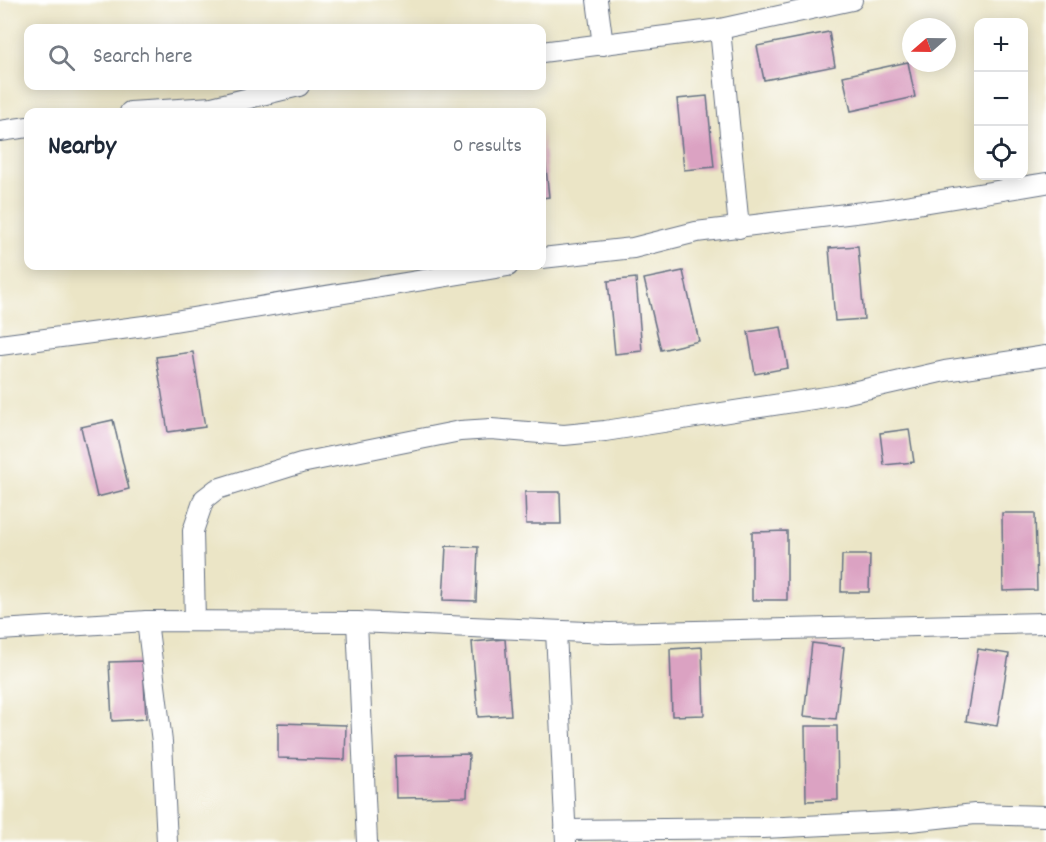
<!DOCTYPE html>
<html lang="en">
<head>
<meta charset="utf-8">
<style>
	body { margin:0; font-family:Dekko,sans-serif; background:#f2f2f3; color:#1f2937 }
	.controls { position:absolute; right:18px; top:18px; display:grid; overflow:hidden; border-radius:12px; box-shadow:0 3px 15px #0003 }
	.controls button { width:54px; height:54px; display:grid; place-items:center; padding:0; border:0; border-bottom:2px solid #e0e1e3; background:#fff; color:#1f2937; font:30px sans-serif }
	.compass { position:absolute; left:902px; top:18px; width:54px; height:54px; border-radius:50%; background:#fff; box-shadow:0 3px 15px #0003; rotate:250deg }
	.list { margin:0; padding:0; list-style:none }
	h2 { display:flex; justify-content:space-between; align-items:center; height:78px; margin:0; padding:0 24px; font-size:26px }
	h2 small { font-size:20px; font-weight:400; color:#747a83 }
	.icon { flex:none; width:33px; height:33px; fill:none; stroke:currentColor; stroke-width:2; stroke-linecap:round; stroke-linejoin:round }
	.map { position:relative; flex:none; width:1046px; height:842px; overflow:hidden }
	.search { position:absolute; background:#fff; box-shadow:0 3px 15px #0003; left:24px; top:24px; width:522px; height:66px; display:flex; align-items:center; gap:15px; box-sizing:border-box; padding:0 21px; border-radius:12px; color:#747a83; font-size:22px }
	.panel { position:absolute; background:#fff; box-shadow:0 3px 15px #0003; left:24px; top:108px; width:522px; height:162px; border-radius:12px }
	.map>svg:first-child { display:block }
	.building { fill:#dba2c2 }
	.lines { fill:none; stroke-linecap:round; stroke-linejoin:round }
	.minor-casing { stroke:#646f82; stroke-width:22 }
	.minor { stroke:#fff; stroke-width:20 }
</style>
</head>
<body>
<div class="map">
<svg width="1046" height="842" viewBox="0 0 1046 842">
	<rect width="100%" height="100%" fill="#fff"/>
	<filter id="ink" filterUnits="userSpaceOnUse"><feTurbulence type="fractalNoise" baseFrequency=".0167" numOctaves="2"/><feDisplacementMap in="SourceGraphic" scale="12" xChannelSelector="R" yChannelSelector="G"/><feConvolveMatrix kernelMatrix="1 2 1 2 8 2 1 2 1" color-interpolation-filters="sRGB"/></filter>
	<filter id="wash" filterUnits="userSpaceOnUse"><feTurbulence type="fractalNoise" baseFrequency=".008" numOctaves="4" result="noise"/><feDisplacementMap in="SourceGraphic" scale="24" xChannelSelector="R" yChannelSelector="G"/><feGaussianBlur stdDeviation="1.35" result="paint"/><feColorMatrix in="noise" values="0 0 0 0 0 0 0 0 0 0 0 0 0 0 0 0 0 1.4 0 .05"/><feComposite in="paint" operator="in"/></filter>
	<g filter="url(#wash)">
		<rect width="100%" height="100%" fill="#ebe5c6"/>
		<g id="blocks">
			<!-- building -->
			<g class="building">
				<polygon points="829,32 835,66 764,80 757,46"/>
				<polygon points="908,62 915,97 851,111 843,76"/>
				<polygon points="707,96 714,167 684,170 677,99"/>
				<polygon points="542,130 549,197 542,198"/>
				<polygon points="858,246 864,319 835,321 829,248"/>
				<polygon points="683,271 699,341 661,350 644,279"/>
				<polygon points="636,278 642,351 615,354 608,281"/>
				<polygon points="781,327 788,368 755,374 748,332"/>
				<polygon points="193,352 205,427 168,432 156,357"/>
				<polygon points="113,420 129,489 97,497 81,427"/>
				<polygon points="909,429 914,462 884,465 880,433"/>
				<polygon points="525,492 560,492 561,524 526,524"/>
				<polygon points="1002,513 1035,513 1037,590 1003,591"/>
				<polygon points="787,531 787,600 752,600 752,532"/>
				<polygon points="446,546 478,547 476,601 443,600"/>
				<polygon points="842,555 870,555 869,592 841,592"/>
				<polygon points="505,639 511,715 478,717 472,642"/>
				<polygon points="812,643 844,647 836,719 804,716"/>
				<polygon points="702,647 704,715 672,716 670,649"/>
				<polygon points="978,649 1009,654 997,726 966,721"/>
				<polygon points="143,661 146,719 112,721 109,662"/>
				<polygon points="278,723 346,725 345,760 278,758"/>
				<polygon points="805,726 837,726 838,800 806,801"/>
				<polygon points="469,754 467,797 396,798 395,756"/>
			</g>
		</g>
	</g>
	<g filter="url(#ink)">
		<use href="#blocks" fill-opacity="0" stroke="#646f82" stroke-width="1.5"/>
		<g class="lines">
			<defs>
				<g id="minor">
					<polyline points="597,0 603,45"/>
					<polyline points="720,29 739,228"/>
					<polyline points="542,52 720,29 852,0"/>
					<polyline points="130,112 212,107 299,86"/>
					<polyline points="0,131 28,127"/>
					<polyline points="542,258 633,248 696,232 880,210 1046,183"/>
					<polyline points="0,345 144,326 508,266"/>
					<polyline points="147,621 162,742 167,842"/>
					<polyline points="195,621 193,531 204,499 217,489 301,463 460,431 491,429 564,435 605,431 839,395 945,371 1046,356"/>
					<polyline points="357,622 367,842"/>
					<polyline points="0,630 147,621 357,622 609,633 1046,623"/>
					<polyline points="556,631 566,842"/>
					<polyline points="565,830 763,828 910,821 975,814 1046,816"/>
				</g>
			</defs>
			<!-- minor casing -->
			<use href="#minor" class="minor-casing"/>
			<!-- minor -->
			<use href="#minor" class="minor"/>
		</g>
	</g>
</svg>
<div class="controls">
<button>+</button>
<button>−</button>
<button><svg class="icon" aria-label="locate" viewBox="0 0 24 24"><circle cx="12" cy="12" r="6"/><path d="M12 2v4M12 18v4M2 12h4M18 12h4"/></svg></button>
</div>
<svg class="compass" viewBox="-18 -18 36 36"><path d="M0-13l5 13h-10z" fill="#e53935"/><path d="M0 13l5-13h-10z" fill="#747a83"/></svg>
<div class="search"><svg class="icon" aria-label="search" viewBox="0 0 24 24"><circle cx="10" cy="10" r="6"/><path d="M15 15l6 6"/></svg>Search here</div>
<section class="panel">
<h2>Nearby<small>0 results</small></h2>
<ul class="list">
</ul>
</section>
</div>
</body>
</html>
